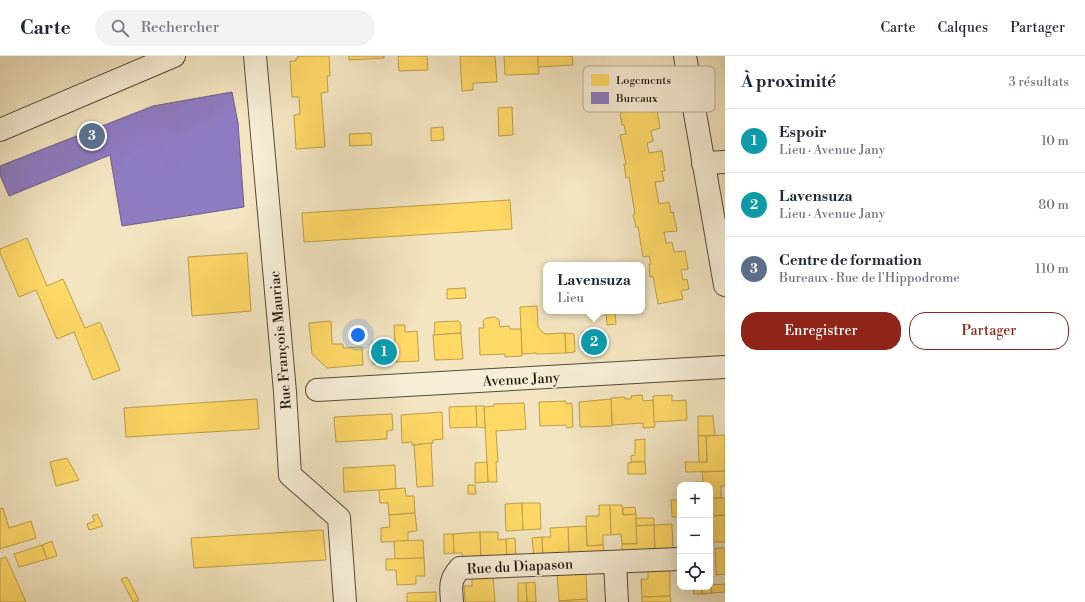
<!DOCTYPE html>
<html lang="fr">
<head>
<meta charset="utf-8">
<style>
	body { margin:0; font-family:"Libre Bodoni",serif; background:#f2f2f3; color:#1f2937 }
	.controls { position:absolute; right:12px; bottom:12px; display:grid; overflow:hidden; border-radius:8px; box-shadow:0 4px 16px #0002 }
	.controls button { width:36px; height:36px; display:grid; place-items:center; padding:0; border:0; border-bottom:1px solid #e0e1e3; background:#fff; color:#1f2937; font:20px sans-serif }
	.you { position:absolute; left:358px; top:279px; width:14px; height:14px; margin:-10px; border:3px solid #fff; border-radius:50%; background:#1a73e8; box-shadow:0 0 0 6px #1a73e833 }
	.badge { display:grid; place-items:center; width:26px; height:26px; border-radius:50%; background:#8f2418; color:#fff; font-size:13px; font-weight:700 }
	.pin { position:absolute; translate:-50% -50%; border:2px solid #fff; box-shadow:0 1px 4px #0006 }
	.popup { position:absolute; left:543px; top:206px; width:102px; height:52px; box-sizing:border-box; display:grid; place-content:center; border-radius:8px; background:#fff; filter:drop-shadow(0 1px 3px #0005); font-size:13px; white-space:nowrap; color:#747a83 }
	.popup b { font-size:15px; color:#1f2937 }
	.popup::after { content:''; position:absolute; left:50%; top:100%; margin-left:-8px; border:8px solid transparent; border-top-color:#fff }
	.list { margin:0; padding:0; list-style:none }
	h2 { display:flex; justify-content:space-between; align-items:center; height:52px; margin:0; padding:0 16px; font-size:17px }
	h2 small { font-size:13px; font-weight:400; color:#747a83 }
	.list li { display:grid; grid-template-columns:26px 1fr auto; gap:12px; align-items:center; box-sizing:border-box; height:64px; padding:0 16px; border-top:1px solid #e0e1e3 }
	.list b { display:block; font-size:15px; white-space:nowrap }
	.list p { margin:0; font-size:13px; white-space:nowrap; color:#747a83 }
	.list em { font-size:13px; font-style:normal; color:#747a83 }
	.actions { display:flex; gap:8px; padding:12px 16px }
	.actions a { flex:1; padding:9px 0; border:1px solid #8f2418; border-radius:16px; text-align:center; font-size:14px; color:#8f2418 }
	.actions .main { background:#8f2418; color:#fff }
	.icon { flex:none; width:22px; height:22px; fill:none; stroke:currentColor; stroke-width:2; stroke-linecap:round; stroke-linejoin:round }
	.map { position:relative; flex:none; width:725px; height:546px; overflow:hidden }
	header { display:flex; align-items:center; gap:24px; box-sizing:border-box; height:56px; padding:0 20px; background:#fff; border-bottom:1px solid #e0e1e3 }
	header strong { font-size:19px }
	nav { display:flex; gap:22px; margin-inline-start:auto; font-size:14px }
	.search { width:280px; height:36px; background:#f2f2f3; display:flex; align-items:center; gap:10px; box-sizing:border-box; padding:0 14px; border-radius:22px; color:#747a83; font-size:15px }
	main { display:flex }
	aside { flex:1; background:#fff }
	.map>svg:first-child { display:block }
	.homes { fill:#ffd966; stroke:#bc9f4b }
	.offices { fill:#8e7cc3; stroke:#6d5e8c }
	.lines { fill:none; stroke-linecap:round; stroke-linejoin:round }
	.minor-casing { stroke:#544a3a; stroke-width:24 }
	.minor { stroke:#f7eed7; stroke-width:22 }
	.labels { text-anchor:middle; stroke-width:4; stroke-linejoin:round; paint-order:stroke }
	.street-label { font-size:14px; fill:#1f170d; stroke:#f7eed7 }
	.key { fill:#f7eed7; stroke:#b6ae9a; stroke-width:1 }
	.key-label { font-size:11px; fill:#1f170d }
</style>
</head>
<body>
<header>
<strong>Carte</strong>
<div class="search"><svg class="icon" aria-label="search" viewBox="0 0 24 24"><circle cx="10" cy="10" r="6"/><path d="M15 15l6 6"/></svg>Rechercher</div>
<nav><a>Carte</a><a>Calques</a><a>Partager</a></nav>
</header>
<main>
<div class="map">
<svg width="725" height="546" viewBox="0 0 725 546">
	<rect width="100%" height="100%" fill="#f3e5c1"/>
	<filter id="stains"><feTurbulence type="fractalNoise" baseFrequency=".005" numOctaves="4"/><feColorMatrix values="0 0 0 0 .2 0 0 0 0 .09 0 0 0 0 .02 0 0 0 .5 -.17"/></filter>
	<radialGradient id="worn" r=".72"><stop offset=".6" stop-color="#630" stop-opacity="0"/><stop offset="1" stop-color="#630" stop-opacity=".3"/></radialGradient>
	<!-- homes -->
	<g class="homes">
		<polygon points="298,0 329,0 330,20 327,20 328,36 321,37 325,91 296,93 294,59 300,58 299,41 292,41 290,5 296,5 296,2 298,2"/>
		<polygon points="349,0 384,0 384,2 349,4"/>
		<polygon points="398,0 427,0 428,14 399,15"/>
		<polygon points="460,0 495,0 497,26 473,27 473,34 462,35"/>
		<polygon points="504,0 538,0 539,18 505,19"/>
		<polygon points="538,0 572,0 573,9 538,11"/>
		<polygon points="641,27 643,36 651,34 654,45 649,46 651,56 657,55 660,72 651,75 653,85 647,87 649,97 662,95 665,115 662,115 664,125 655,126 659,148 669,146 671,157 673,156 677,175 664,176 666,187 672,186 674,196 685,195 688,213 681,214 683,224 687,223 689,233 681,235 683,243 658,248 653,220 650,221 649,208 651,208 649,200 643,201 638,171 636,171 633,159 635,158 629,121 626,122 624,108 626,108 620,79 626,78 624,69 622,69 620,58 622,57 617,31"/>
		<polygon points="512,51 513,79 499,80 498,52"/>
		<polygon points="443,71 444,84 431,85 431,72"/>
		<polygon points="371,77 372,89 350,90 349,78"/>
		<polygon points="510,144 512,173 304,186 302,157"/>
		<polygon points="27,182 47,230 63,223 85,272 100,266 120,314 93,324 74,276 57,283 36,234 19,241 0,197 0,193"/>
		<polygon points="247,197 251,255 192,260 188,201"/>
		<polygon points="465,232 466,242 447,243 447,233"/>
		<polygon points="537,250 538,271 545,278 565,277 566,297 536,298 536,297 522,298 520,251"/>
		<polygon points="606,255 615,255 616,268 607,269"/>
		<polygon points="495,261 499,264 500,271 509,270 510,273 521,273 522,300 505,301 505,298 480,299 479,272 484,272 483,265 486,262"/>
		<polygon points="331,265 332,288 343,288 343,292 362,291 363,309 327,312 312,298 309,267"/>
		<polygon points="459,265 461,269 461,277 434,279 435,266"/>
		<polygon points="394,269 405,269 405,276 417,275 419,305 396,306"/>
		<polygon points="604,275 605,295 583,296 582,276"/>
		<polygon points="461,277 463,303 435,304 433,279"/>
		<polygon points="565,277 574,278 575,296 566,297"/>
		<polygon points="395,285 396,306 373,308 372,286"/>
		<polygon points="642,339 643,345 653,344 655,371 643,372 643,367 612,369 611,342 625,341 625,343 631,343 631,340"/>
		<polygon points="672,339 672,345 686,344 687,364 654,366 653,340"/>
		<polygon points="257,343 259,373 126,381 124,352"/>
		<polygon points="611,343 612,370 580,371 579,346"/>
		<polygon points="566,345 566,348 572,347 573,371 567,372 566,369 540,370 539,346"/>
		<polygon points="524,347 526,373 496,375 498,406 496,406 497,426 488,426 484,351 494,350 494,348"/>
		<polygon points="476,350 477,371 450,372 449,351"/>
		<polygon points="476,350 484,350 485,372 477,371"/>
		<polygon points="442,356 443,383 433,384 433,387 412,389 412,386 402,387 401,359"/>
		<polygon points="392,358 393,374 387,375 387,383 336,386 334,361"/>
		<polygon points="698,360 713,360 715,380 698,380"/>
		<polygon points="725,379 725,415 686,416 685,406 707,406 706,380"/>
		<polygon points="698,380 706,380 707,406 699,406"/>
		<polygon points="645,383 645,406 631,406 631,400 635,399 635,384"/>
		<polygon points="431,387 433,430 417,431 414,389"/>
		<polygon points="67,402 79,424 56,430 50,406"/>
		<polygon points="487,406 488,426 475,427 475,407"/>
		<polygon points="631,406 645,406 646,418 628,418 628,407 631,407"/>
		<polygon points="395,409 396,433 344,436 343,412"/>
		<polygon points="725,415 725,430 721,430 721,442 710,442 710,429 695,429 695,426 703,426 702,416"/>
		<polygon points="468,429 475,429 476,438 468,438"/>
		<polygon points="405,432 406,440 414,440 415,457 389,459 388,447 380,447 379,434"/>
		<polygon points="710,442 725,442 725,459 710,460"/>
		<polygon points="671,444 680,444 680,461 672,461"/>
		<polygon points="522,447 523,474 506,475 505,448"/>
		<polygon points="522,447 540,447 541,473 523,474"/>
		<polygon points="599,449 610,449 611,479 603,479 603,489 587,490 586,460 599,460"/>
		<polygon points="610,449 622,449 623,459 636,458 637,488 622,488 621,478 611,479"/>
		<polygon points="635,451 636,458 623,459 623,452"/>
		<polygon points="3,452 9,472 31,465 36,482 0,493 0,453"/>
		<polygon points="415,457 417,475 408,476 408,485 381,486 381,472 390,471 389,459"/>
		<polygon points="97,458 103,470 89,474 87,468 95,465 92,460"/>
		<polygon points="725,459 725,486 710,486 710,460"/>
		<polygon points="636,462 654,462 654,469 636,470"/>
		<polygon points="672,468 673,496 655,497 654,469"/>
		<polygon points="654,469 655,497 622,498 622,488 637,488 636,470"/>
		<polygon points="586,470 587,490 603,489 604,499 569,500 568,471"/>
		<polygon points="568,471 569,500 543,501 542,481 551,481 550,472"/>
		<polygon points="323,474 326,504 194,512 191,482"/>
		<polygon points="480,476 481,504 463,505 462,497 454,497 453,478"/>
		<polygon points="480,476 498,476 498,484 506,483 507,503 481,504"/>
		<polygon points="444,478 453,478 454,497 444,498"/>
		<polygon points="542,481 543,501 534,502 532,482"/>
		<polygon points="515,482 516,502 507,503 506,483"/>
		<polygon points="423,484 424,502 395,503 394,485"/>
		<polygon points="52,485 57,500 47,503 42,489"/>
		<polygon points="42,489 47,503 19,511 14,498"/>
		<polygon points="715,492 725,492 725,518 716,519"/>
		<polygon points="6,501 26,546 0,546 0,503"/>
		<polygon points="424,502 425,520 416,520 416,528 397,529 396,514 386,514 386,503"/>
		<polygon points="670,513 670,540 642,541 641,523 648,523 648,514"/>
		<polygon points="586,517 587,543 559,545 557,518"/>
		<polygon points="710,519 711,519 712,537 702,538 702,531 710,531"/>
		<polygon points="127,521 139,544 133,546 121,523"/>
		<polygon points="493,521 495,546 465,546 464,530 472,530 472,522"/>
		<polygon points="535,526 536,546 527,546 526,527"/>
		<polygon points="518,527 526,527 527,546 518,546"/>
		<polygon points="725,528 725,536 712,537 711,529"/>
		<polygon points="693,531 702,531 702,538 694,538"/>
		<polygon points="436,536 436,546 407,546 407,537"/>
		<polygon points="670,540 671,546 642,546 642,541"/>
		<polygon points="587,543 588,546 559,546 559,545"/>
	</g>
	<!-- offices -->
	<polygon class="offices" points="232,36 238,67 244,151 122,170 110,99 9,140 0,119 0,110 153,50"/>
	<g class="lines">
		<defs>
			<g id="minor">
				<polyline points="255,0 285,336 290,419 339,462 345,546"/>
				<polyline points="685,0 725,229"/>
				<polyline points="0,74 174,0"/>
				<polyline points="703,107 725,106"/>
				<polyline points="317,334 725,311"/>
				<polyline points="615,506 617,546"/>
				<path d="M452,546C451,530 449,525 460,512L680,503"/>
			</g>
		</defs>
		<!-- minor casing -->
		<use href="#minor" class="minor-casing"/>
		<!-- minor -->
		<use href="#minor" class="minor"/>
	</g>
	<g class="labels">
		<!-- street labels -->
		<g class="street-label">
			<text transform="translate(280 284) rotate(-95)" y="5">Rue François Mauriac</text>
			<text transform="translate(521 323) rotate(-3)" y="5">Avenue Jany</text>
			<text transform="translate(520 510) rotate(-3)" y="5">Rue du Diapason</text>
		</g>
	</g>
	<!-- legend -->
	<rect x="583" y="10" width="132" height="46" rx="6" class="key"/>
	<rect x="591" y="18" width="18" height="12" fill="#ffd966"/>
	<rect x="591" y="36" width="18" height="12" fill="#8e7cc3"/>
	<g class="key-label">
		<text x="616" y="28">Logements</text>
		<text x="616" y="46">Bureaux</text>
	</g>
	<rect width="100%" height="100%" filter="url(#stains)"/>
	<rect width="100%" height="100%" fill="url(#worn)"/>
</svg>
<div class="controls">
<button>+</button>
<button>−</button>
<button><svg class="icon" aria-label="locate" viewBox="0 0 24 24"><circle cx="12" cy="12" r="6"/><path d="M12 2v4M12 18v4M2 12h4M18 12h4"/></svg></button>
</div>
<div class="you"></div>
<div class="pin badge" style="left:384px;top:296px;background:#0f9aa8">1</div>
<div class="pin badge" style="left:594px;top:286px;background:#0f9aa8">2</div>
<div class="popup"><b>Lavensuza</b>Lieu</div>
<div class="pin badge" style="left:92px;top:80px;background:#5c6f8a">3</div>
</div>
<aside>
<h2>À proximité<small>3 résultats</small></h2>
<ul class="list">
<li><span class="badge" style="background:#0f9aa8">1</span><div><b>Espoir</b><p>Lieu · Avenue Jany</p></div><em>10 m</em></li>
<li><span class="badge" style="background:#0f9aa8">2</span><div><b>Lavensuza</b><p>Lieu · Avenue Jany</p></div><em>80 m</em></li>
<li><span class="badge" style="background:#5c6f8a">3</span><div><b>Centre de formation</b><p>Bureaux · Rue de l'Hippodrome</p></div><em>110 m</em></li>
</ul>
<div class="actions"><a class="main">Enregistrer</a><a>Partager</a></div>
</aside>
</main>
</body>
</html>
